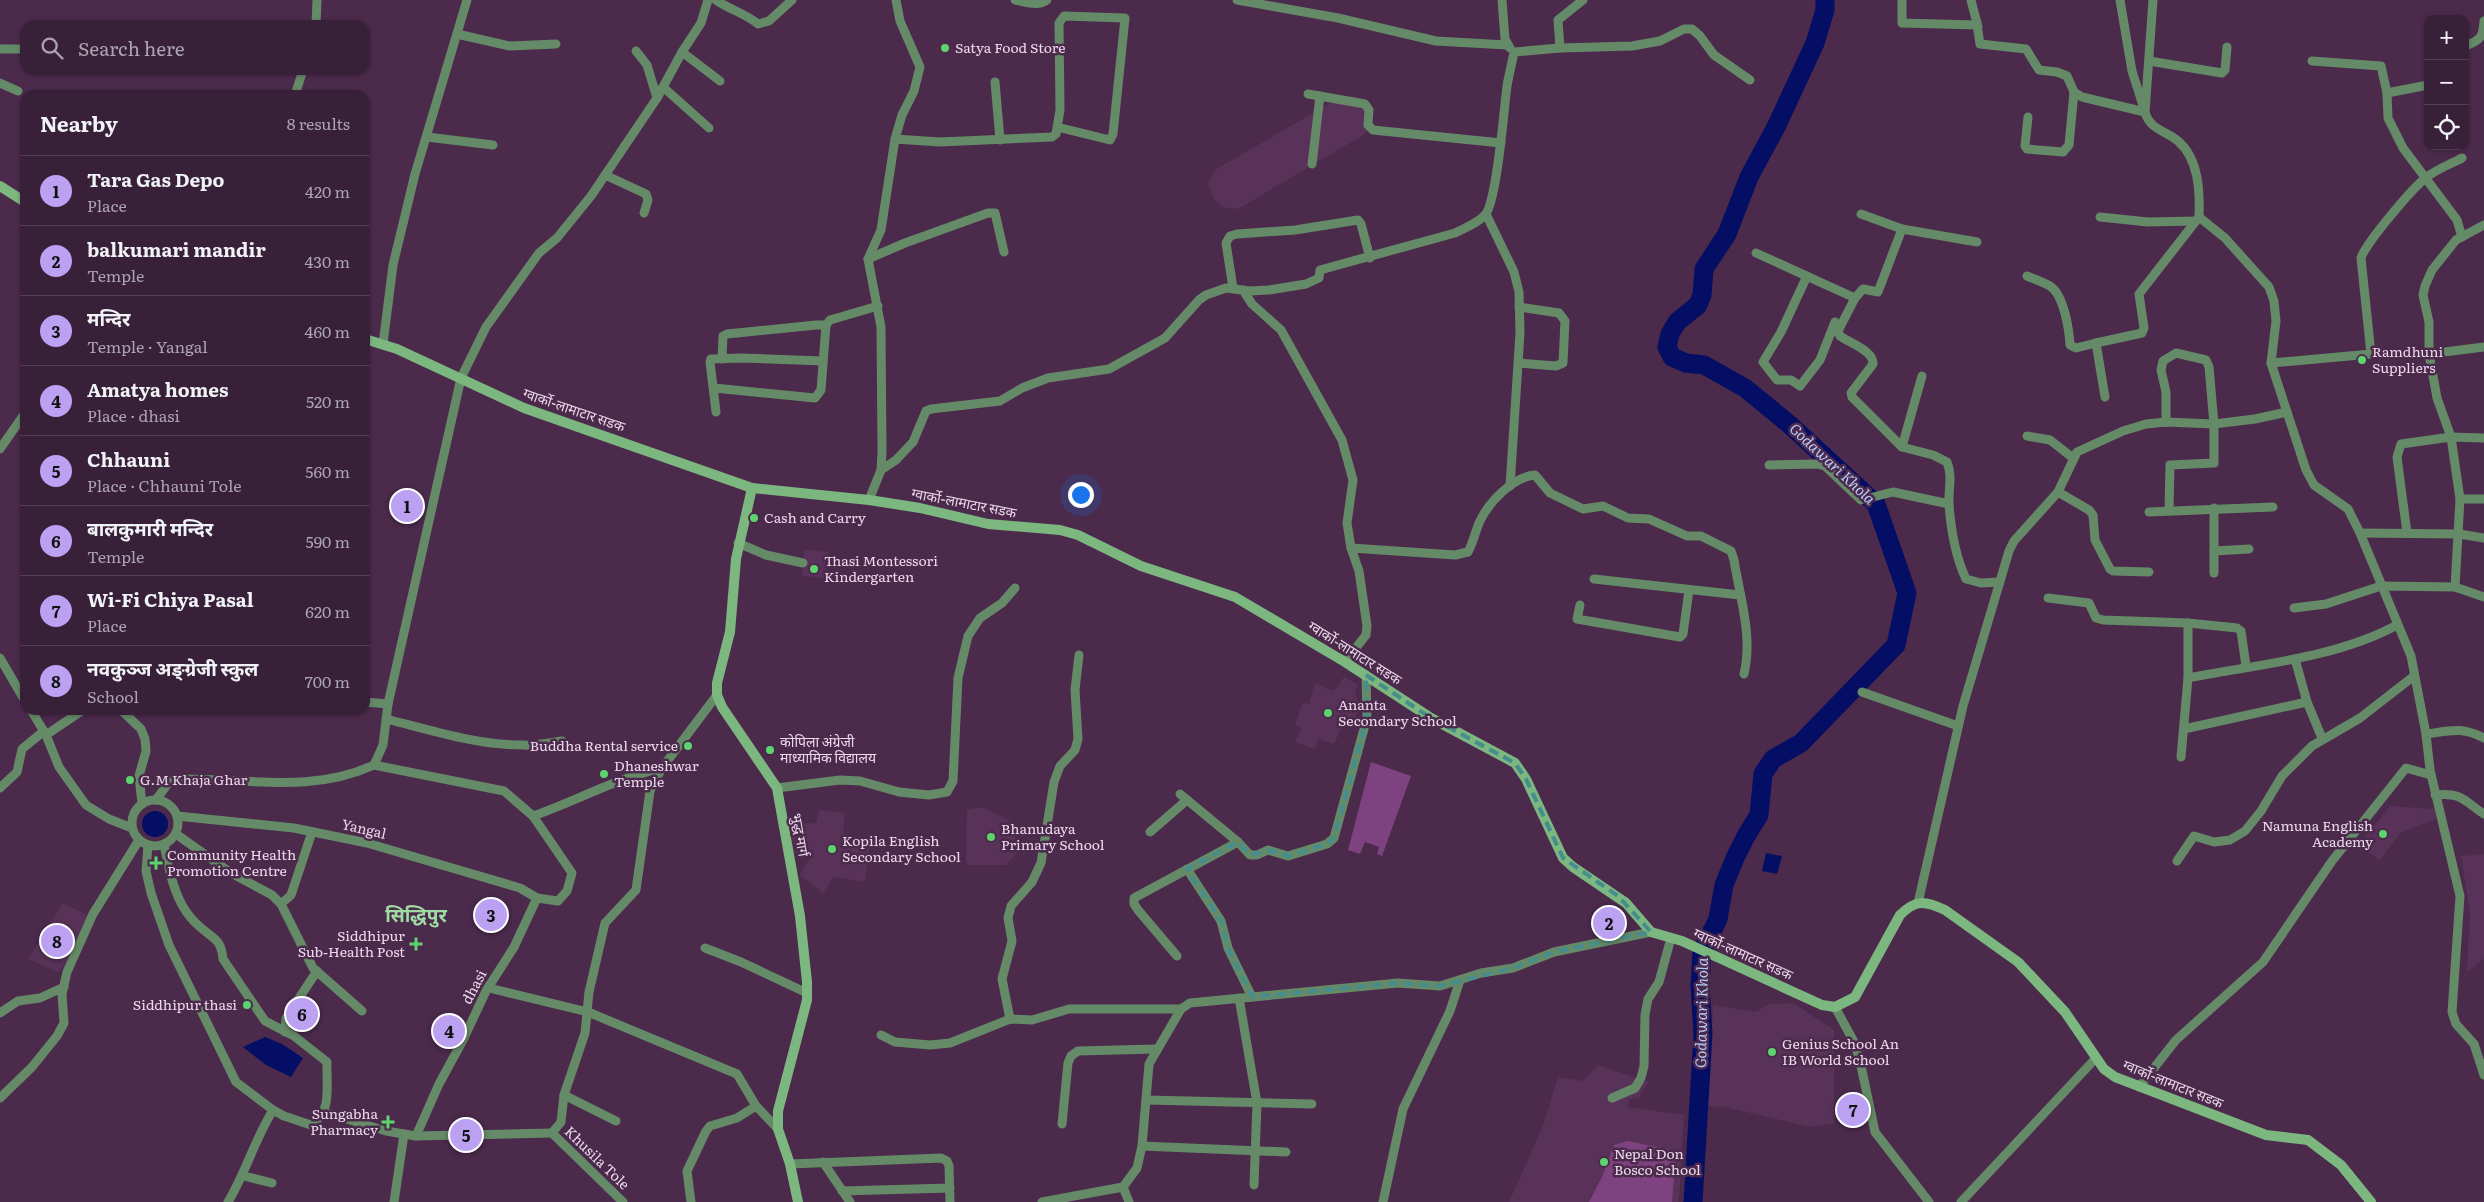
<!DOCTYPE html>
<html lang="en">
<head>
<meta charset="utf-8">
<style>
	body { margin:0; font-family:Literata,"Noto Sans Devanagari",serif; background:#3f2841; color:#f1f3f6 }
	.controls { position:absolute; right:15px; top:15px; display:grid; overflow:hidden; border-radius:10px; box-shadow:0 1px 4px #0004 }
	.controls button { width:45px; height:45px; display:grid; place-items:center; padding:0; border:0; border-bottom:1px solid #523e53; background:#382039; color:#f1f3f6; font:25px sans-serif }
	.you { position:absolute; left:1080px; top:494px; width:18px; height:18px; margin:-12px; border:4px solid #fff; border-radius:50%; background:#1a73e8; box-shadow:0 0 0 8px #1a73e833 }
	.badge { display:grid; place-items:center; width:32px; height:32px; border-radius:50%; background:#bca0f2; color:#111; font-size:16px; font-weight:700 }
	.pin { position:absolute; translate:-50% -50%; border:2px solid #fff; box-shadow:0 1px 5px #0006 }
	.list { margin:0; padding:0; list-style:none }
	h2 { display:flex; justify-content:space-between; align-items:center; height:65px; margin:0; padding:0 20px; font-size:21px }
	h2 small { font-size:16px; font-weight:400; color:#aba3ae }
	.list li { display:grid; grid-template-columns:32px 1fr auto; gap:15px; align-items:center; box-sizing:border-box; height:70px; padding:0 20px; border-top:1px solid #523e53 }
	.list b { display:block; font-size:19px; white-space:nowrap }
	.list p { margin:0; font-size:16px; white-space:nowrap; color:#aba3ae }
	.list em { font-size:16px; font-style:normal; color:#aba3ae }
	.icon { flex:none; width:28px; height:28px; fill:none; stroke:currentColor; stroke-width:2; stroke-linecap:round; stroke-linejoin:round }
	.map { position:relative; flex:none; width:2484px; height:1202px; overflow:hidden }
	.search { position:absolute; background:#382039; box-shadow:0 1px 4px #0004; left:20px; top:20px; width:350px; height:55px; display:flex; align-items:center; gap:12px; box-sizing:border-box; padding:0 18px; border-radius:15px; color:#aba3ae; font-size:19px }
	.panel { position:absolute; background:#382039; box-shadow:0 1px 4px #0004; left:20px; top:90px; width:350px; height:625px; border-radius:15px }
	.map>svg:first-child { display:block }
	.built { fill:#583259 }
	.green { fill:#7d427f }
	.water { fill:#050e65 }
	.lines { fill:none; stroke-linecap:round; stroke-linejoin:round }
	.river { stroke:#050e65; stroke-width:19 }
	.street { stroke:#658a67; stroke-width:9 }
	.secondary { stroke:#7cb780; stroke-width:10 }
	.marked { fill:none; stroke:#468e8e; stroke-width:4; stroke-dasharray:10 6; stroke-linejoin:round }
	.poi-dot { fill:#5cd56d; stroke:#4b2a4c; stroke-width:2 }
	.labels { text-anchor:middle; stroke-width:5; stroke-linejoin:round; paint-order:stroke }
	.poi-label { font-size:14px; fill:#edd8ed; stroke:#4b2a4c; text-anchor:start }
	.street-label { font-size:14px; fill:#edd8ed; stroke:#4b2a4c }
	.water-label { font-size:15px; font-style:italic; fill:#b5caf9; stroke:#4b2a4c }
	.district-label { font-size:19px; font-weight:bold; fill:#9fdca3; stroke:#4b2a4c }
</style>
</head>
<body>
<div class="map">
<svg width="2484" height="1202" viewBox="0 0 2484 1202">
	<rect width="100%" height="100%" fill="#4b2a4c"/>
	<!-- built -->
	<g class="built">
		<polygon points="1342,96 1355,97 1366,106 1369,128 1365,134 1238,209 1222,207 1213,198 1208,184 1215,170"/>
		<polygon points="804,550 828,552 825,578 802,576"/>
		<polygon points="1344,677 1358,685 1355,692 1359,706 1355,722 1345,720 1334,744 1318,739 1315,749 1295,742 1302,728 1295,725 1303,702 1309,704 1315,683 1334,691"/>
		<polygon points="2390,806 2435,809 2436,819 2400,833 2380,861 2359,845"/>
		<polygon points="982,807 1012,822 1018,852 1006,865 966,865 967,810"/>
		<polygon points="819,810 845,813 843,833 870,842 865,882 834,877 823,893 799,875 812,855 796,857 790,824 816,823"/>
		<polygon points="2484,854 2484,959 2467,972 2470,913 2461,856"/>
		<polygon points="63,903 89,916 70,958 58,972 28,959"/>
		<polygon points="1793,1003 1834,1030 1834,1123 1811,1127 1724,1107 1708,1106 1713,1005 1756,1012 1769,1004"/>
		<polygon points="1598,1065 1648,1082 1639,1098 1629,1099 1628,1107 1684,1115 1679,1202 1509,1202 1542,1128 1558,1077 1583,1081"/>
	</g>
	<!-- green -->
	<g class="green">
		<polygon points="1371,762 1411,776 1382,856 1377,854 1379,847 1365,842 1360,854 1348,850"/>
		<polygon points="1628,1141 1676,1151 1672,1202 1589,1202 1602,1177 1614,1145"/>
	</g>
	<!-- water -->
	<g class="water">
		<circle cx="155" cy="824" r="13"/>
		<polygon points="1766,853 1782,856 1777,874 1762,871"/>
		<polygon points="265,1037 282,1044 303,1058 291,1077 266,1065 243,1047"/>
	</g>
	<g class="lines">
		<!-- river -->
		<polyline class="river" points="1693,1202 1703,1034 1700,986 1702,951 1718,919 1724,885 1735,858 1746,836 1759,815 1763,774 1773,759 1801,743 1896,645 1907,593 1876,504 1789,424 1745,388 1704,365 1686,363 1672,357 1667,347 1670,334 1677,322 1698,305 1702,295 1704,269 1727,234 1749,177 1776,127 1815,43 1825,10 1825,0"/>
		<!-- street -->
		<g class="street">
			<path d="M716,0C730,10 745,13 758,24L769,21L792,0"/>
			<path d="M1015,0C1026,2 1038,7 1047,0"/>
			<polyline points="1237,0 1338,18 1436,41 1507,45"/>
			<polyline points="1502,0 1505,39 1510,48"/>
			<polyline points="1902,0 1902,23 1977,25 1980,44 2026,49 2039,70 2057,72 2067,76 2074,92 2082,97 2145,112 2132,71 2120,0"/>
			<polyline points="1971,0 1978,27"/>
			<path d="M2153,0L2145,112C2150,130 2165,130 2178,141C2199,159 2200,192 2199,217L2225,238L2269,287L2274,301L2276,321L2271,363L2306,470L2314,485L2348,509L2360,533L2411,656L2426,734L2430,770L2460,896L2452,1012L2456,1024L2474,1044L2484,1075"/>
			<polyline points="316,25 317,0"/>
			<polyline points="457,34 510,46 556,44"/>
			<path d="M2465,46C2481,40 2483,37 2484,21"/>
			<polyline points="1560,48 1558,20 1583,0"/>
			<polyline points="0,49 25,49"/>
			<polyline points="636,51 647,65 657,98"/>
			<polyline points="682,52 720,81"/>
			<polyline points="2149,61 2222,73 2225,70 2227,47"/>
			<polyline points="2312,61 2381,66 2387,93 2388,118 2403,148 2457,220 2462,237"/>
			<polyline points="995,82 1000,140"/>
			<polyline points="0,83 18,91"/>
			<polyline points="663,87 709,128"/>
			<polyline points="2387,93 2428,85"/>
			<polyline points="1308,94 1365,104 1369,110 1368,125 1373,130 1501,143"/>
			<polyline points="295,95 303,70"/>
			<polyline points="2028,117 2025,146 2027,149 2063,152 2069,145 2074,92"/>
			<polyline points="427,137 493,145"/>
			<polyline points="895,139 940,142 1052,137 1056,134 1060,110 1059,23 1064,16 1125,18 1113,134 1110,140 1057,127"/>
			<polyline points="1312,164 1320,96"/>
			<polyline points="605,175 646,194 648,200 644,213"/>
			<polyline points="1486,214 1514,272 1519,292 1520,333 1510,486"/>
			<polyline points="1861,214 1902,229 1977,242"/>
			<polyline points="2100,217 2148,222 2196,221"/>
			<path d="M1756,253L1855,298L1838,331L1840,336C1850,343 1874,351 1873,364L1851,393L1852,397L1902,447"/>
			<polyline points="868,259 905,243 988,213 995,213 1004,252"/>
			<polyline points="1807,276 1781,332 1763,362 1777,380 1791,380 1800,386 1820,360 1835,322"/>
			<path d="M2027,276C2034,279 2043,282 2050,286C2064,295 2069,329 2070,345L2076,348L2096,343"/>
			<polyline points="1233,288 1226,243 1230,236 1237,234 1295,230 1358,220 1361,224 1370,258"/>
			<polyline points="1243,290 1252,304 1281,330 1342,440 1353,480 1347,523 1351,548"/>
			<polyline points="1855,298 1863,289 1878,292 1902,229"/>
			<polyline points="383,344 393,265 415,174 467,0"/>
			<polyline points="2484,347 2429,354 2437,398 2451,437 2460,499 2455,587 2484,597"/>
			<polyline points="2429,354 2429,322 2423,295 2425,286 2432,270 2456,240 2484,225"/>
			<polyline points="722,359 723,336 727,334 816,325 826,325"/>
			<polyline points="1519,363 1556,366 1563,363 1565,321 1559,313 1519,307"/>
			<path d="M2271,363L2371,354L2361,258C2366,243 2413,187 2427,177C2437,169 2451,164 2462,158"/>
			<path d="M1922,376L1902,447L1933,455L1947,462C1953,476 1948,490 1949,505C1951,530 1955,556 1966,579L1981,583L2000,582"/>
			<polyline points="714,388 815,398 821,390 826,325 830,320 878,306"/>
			<polyline points="2105,397 2096,343 2142,333 2144,328 2139,294 2199,217"/>
			<polyline points="716,412 710,362 711,359 742,358 823,361"/>
			<polyline points="2166,422 2166,392 2161,370 2163,361 2176,353 2206,360 2209,367 2214,424 2214,463 2170,465 2169,511"/>
			<polyline points="2027,436 2050,440 2073,458"/>
			<polyline points="0,449 25,413"/>
			<polyline points="1769,465 1817,464 1825,466 1861,500 1893,492 1949,504"/>
			<path d="M881,470L896,460L913,442L926,411L931,409L1000,401L1022,388L1048,378L1109,369L1165,338L1199,300L1206,295L1226,288L1250,291L1269,290L1306,284L1319,278L1320,270L1455,233C1465,228 1478,223 1485,215C1497,202 1504,108 1507,86C1509,74 1512,63 1514,52L1560,48L1632,46L1660,41L1684,29H1692L1700,36L1714,55L1750,80"/>
			<polyline points="2058,492 2089,510 2093,515 2095,540 2110,569 2113,571 2149,572"/>
			<polyline points="2460,499 2484,499"/>
			<polyline points="869,500 881,470 882,452 881,327 868,259 881,230 895,139 902,115 914,91 920,67 900,21 896,0"/>
			<polyline points="2214,508 2214,573"/>
			<polyline points="2149,512 2273,507"/>
			<polyline points="2360,533 2459,534 2484,538"/>
			<polyline points="2407,533 2397,457 2401,444 2451,437 2484,438"/>
			<polyline points="738,543 766,555 803,563"/>
			<polyline points="2214,551 2249,549"/>
			<polyline points="1594,579 1740,595"/>
			<polyline points="2048,598 2089,603 2096,618 2103,620 2188,623 2237,628 2241,631 2246,666"/>
			<polyline points="1580,605 1577,619 1680,637 1683,634 1689,590"/>
			<polyline points="2294,608 2326,604 2381,586 2455,587"/>
			<polyline points="0,658 25,701"/>
			<polyline points="2295,659 2307,702 2322,738"/>
			<path d="M1345,662L1366,635L1367,626L1359,571L1351,548L1455,555L1468,552C1473,543 1475,533 1479,523C1488,503 1512,477 1535,475L1550,493L1583,509L1603,506L1628,518L1649,519L1687,536H1701L1731,551L1734,560C1740,598 1753,636 1744,674"/>
			<path d="M2188,678C2254,665 2337,658 2397,625"/>
			<polyline points="1862,692 1958,726"/>
			<polyline points="365,702 388,704"/>
			<polyline points="31,710 46,735 59,767 86,805 109,819 132,828"/>
			<polyline points="121,710 141,729 145,739 146,751 139,776 142,804"/>
			<path d="M386,719C431,730 476,745 523,745C536,746 549,743 562,741"/>
			<polyline points="2184,729 2307,702"/>
			<path d="M2426,734C2450,731 2461,726 2484,738"/>
			<polyline points="46,735 83,710"/>
			<polyline points="2181,757 2188,678 2188,623"/>
			<polyline points="374,765 383,745 388,704 461,378 486,327 539,253 557,238 591,196 657,98 682,52 701,23 708,0"/>
			<polyline points="0,788 17,772 22,749 44,731"/>
			<polyline points="777,788 840,780 860,781 899,792 929,795 947,792 953,781 958,678 968,636 980,618 1002,603 1015,588"/>
			<polyline points="1180,794 1238,842 1250,855 1257,855 1268,850 1288,856 1327,844 1334,838 1367,718 1366,675"/>
			<path d="M2435,795C2462,792 2464,801 2484,814"/>
			<circle cx="155" cy="823" r="23"/>
			<path d="M156,800L169,782L175,779C244,777 309,795 374,765L504,791L533,816"/>
			<path d="M177,816L294,828L367,843L520,888L537,898L558,901L567,891L572,873L533,816C576,801 617,778 662,768L717,695"/>
			<polyline points="1150,832 1187,800"/>
			<polyline points="176,834 231,873 272,895 281,904 313,968 362,1011"/>
			<path d="M164,844C168,865 172,886 182,905C186,912 193,921 199,926C213,939 221,938 223,959L265,1021L294,1036L327,1062C326,1083 333,1113 311,1125L284,1116L273,1110C254,1141 246,1172 228,1202"/>
			<polyline points="148,845 146,871 151,893 169,945 236,1082 273,1110"/>
			<polyline points="2177,861 2194,836 2214,842 2230,840 2245,831 2261,811 2282,776 2312,746 2360,718 2414,676"/>
			<polyline points="1187,869 1221,921 1228,948 1252,997"/>
			<polyline points="1918,903 1963,706 2009,551 2014,541 2058,492 2077,452 2123,431 2146,424 2166,422 2214,424 2255,419 2287,412"/>
			<polyline points="281,904 291,895 312,832"/>
			<polyline points="705,948 741,962 807,993"/>
			<polyline points="1177,956 1138,910 1134,904 1134,898 1238,842"/>
			<polyline points="489,986 493,989 588,1012 737,1074 756,1106 778,1129"/>
			<polyline points="1239,998 1257,1103 1254,1185"/>
			<polyline points="1835,1007 1854,1042 1860,1061 1875,1132 1929,1202"/>
			<polyline points="0,1013 18,1001 40,998 64,987"/>
			<polyline points="1010,1019 1002,979 1012,941 1008,918 1011,906 1032,882 1041,863 1054,782 1060,766 1075,750 1078,739 1075,690 1079,655"/>
			<polyline points="285,1032 286,1018 317,971"/>
			<polyline points="881,1035 895,1042 930,1045 950,1043 1010,1019 1032,1020 1069,1009 1181,1009"/>
			<polyline points="2139,1087 2176,1040 2263,962 2332,861 2406,768 2431,775"/>
			<polyline points="564,1095 616,1121"/>
			<polyline points="0,1098 32,1067 57,1036 64,1023 62,994 67,972 93,914 139,840"/>
			<polyline points="1612,1098 1635,1088 1641,1078 1644,1066 1645,1015 1648,999 1659,982 1671,938"/>
			<polyline points="1146,1100 1312,1104"/>
			<polyline points="324,1112 386,1131 416,1136 552,1133"/>
			<polyline points="1062,1124 1068,1063 1071,1056 1078,1051 1157,1049"/>
			<polyline points="552,1133 561,1122 564,1095 585,1033 589,992 605,923 636,890 650,791 662,768"/>
			<polyline points="552,1133 623,1202"/>
			<polyline points="416,1136 439,1084 463,1040 486,991 514,947 537,898"/>
			<polyline points="1142,1146 1286,1152"/>
			<polyline points="823,1162 850,1202"/>
			<polyline points="790,1164 941,1158 947,1161 949,1166 950,1202"/>
			<polyline points="244,1176 272,1183"/>
			<polyline points="1123,1187 1137,1168 1142,1146 1149,1064 1181,1009 1190,1003 1398,983 1440,986 1481,973 1513,968 1554,952 1651,932"/>
			<polyline points="842,1191 950,1188"/>
			<polyline points="394,1202 404,1134"/>
			<polyline points="691,1202 687,1171 706,1131 710,1126 737,1118 756,1106"/>
			<polyline points="1042,1202 1123,1187 1129,1202"/>
			<polyline points="1383,1202 1403,1109 1450,1011 1460,980"/>
			<polyline points="1961,1202 2096,1058"/>
		</g>
		<!-- secondary -->
		<g class="secondary">
			<polyline points="0,186 25,202"/>
			<path d="M365,339L397,349L524,408L752,488L869,500L920,508L988,524L1060,530L1078,535L1141,566L1235,597L1345,662L1431,718L1515,763L1526,779L1563,858L1573,867L1626,903L1651,932L1682,941L1822,1005L1835,1007L1855,997L1900,915C1916,899 1925,901 1945,910L2018,962L2065,1012L2104,1069L2115,1077L2266,1135L2308,1140L2341,1165L2371,1202"/>
			<polyline points="752,488 736,559 730,632 717,683 717,695 722,707 777,788 800,916 807,982 807,1000 778,1111 778,1129 790,1164 798,1202"/>
		</g>
	</g>
	<!-- marked area -->
	<path class="marked" d="M1366,675L1431,718L1515,763L1526,779L1563,858L1618,896L1651,932L1554,952L1513,968L1440,986L1398,983L1252,997L1228,948L1221,921L1187,869L1238,842L1250,855L1268,850L1288,856L1327,844L1334,838L1367,718Z"/>
	<!-- markers -->
	<g class="poi-dot">
		<circle cx="945" cy="48" r="5"/>
		<circle cx="2362" cy="360" r="5"/>
		<circle cx="754" cy="518" r="5"/>
		<circle cx="814" cy="569" r="5"/>
		<circle cx="1328" cy="713" r="5"/>
		<circle cx="688" cy="746" r="5"/>
		<circle cx="770" cy="750" r="5"/>
		<circle cx="604" cy="774" r="5"/>
		<circle cx="130" cy="780" r="5"/>
		<circle cx="2383" cy="834" r="5"/>
		<circle cx="991" cy="837" r="5"/>
		<circle cx="832" cy="849" r="5"/>
		<path d="M153.5 855.5h5v5h5v5h-5v5h-5v-5h-5v-5h5z"/>
		<path d="M413.5 936.5h5v5h5v5h-5v5h-5v-5h-5v-5h5z"/>
		<circle cx="247" cy="1005" r="5"/>
		<circle cx="1772" cy="1052" r="5"/>
		<path d="M385.5 1114.5h5v5h5v5h-5v5h-5v-5h-5v-5h5z"/>
		<circle cx="1604" cy="1162" r="5"/>
	</g>
	<g class="labels">
		<!-- poi labels -->
		<g class="poi-label">
			<text x="955" y="53">Satya Food Store</text>
			<text x="2372" y="357">Ramdhuni<tspan x="2372" dy="16">Suppliers</tspan></text>
			<text x="764" y="523">Cash and Carry</text>
			<text x="824" y="566">Thasi Montessori<tspan x="824" dy="16">Kindergarten</tspan></text>
			<text x="1338" y="710">Ananta<tspan x="1338" dy="16">Secondary School</tspan></text>
			<text x="780" y="747">कोपिला अंग्रेजी<tspan x="780" dy="16">माध्यामिक विद्यालय</tspan></text>
			<text x="678" y="751" text-anchor="end">Buddha Rental service</text>
			<text x="614" y="771">Dhaneshwar<tspan x="614" dy="16">Temple</tspan></text>
			<text x="140" y="785">G.M Khaja Ghar</text>
			<text x="2373" y="831" text-anchor="end">Namuna English<tspan x="2373" dy="16">Academy</tspan></text>
			<text x="1001" y="834">Bhanudaya<tspan x="1001" dy="16">Primary School</tspan></text>
			<text x="842" y="846">Kopila English<tspan x="842" dy="16">Secondary School</tspan></text>
			<text x="167" y="860">Community Health<tspan x="167" dy="16">Promotion Centre</tspan></text>
			<text x="405" y="941" text-anchor="end">Siddhipur<tspan x="405" dy="16">Sub-Health Post</tspan></text>
			<text x="237" y="1010" text-anchor="end">Siddhipur thasi</text>
			<text x="1782" y="1049">Genius School An<tspan x="1782" dy="16">IB World School</tspan></text>
			<text x="378" y="1119" text-anchor="end">Sungabha<tspan x="378" dy="16">Pharmacy</tspan></text>
			<text x="1614" y="1159">Nepal Don<tspan x="1614" dy="16">Bosco School</tspan></text>
		</g>
		<!-- street labels -->
		<g class="street-label">
			<text transform="translate(574 410) rotate(19)" y="5">ग्वार्को-लामाटार सडक</text>
			<text transform="translate(964 503) rotate(11)" y="5">ग्वार्को-लामाटार सडक</text>
			<text transform="translate(1355 653) rotate(32)" y="5">ग्वार्को-लामाटार सडक</text>
			<text transform="translate(364 829) rotate(13)" y="5">Yangal</text>
			<text transform="translate(800 835) rotate(80)" y="5">भुद्ध मार्ग</text>
			<text transform="translate(1743 954) rotate(24)" y="5">ग्वार्को-लामाटार सडक</text>
			<text transform="translate(474 987) rotate(-62)" y="5">dhasi</text>
			<text transform="translate(2173 1084) rotate(22)" y="5">ग्वार्को-लामाटार सडक</text>
			<text transform="translate(597 1158) rotate(44)" y="5">Khusila Tole</text>
		</g>
		<!-- water labels -->
		<g class="water-label">
			<text transform="translate(1832 464) rotate(43)" y="5">Godawari Khola</text>
			<text transform="translate(1702 1013) rotate(-89)" y="5">Godawari Khola</text>
		</g>
		<!-- district labels -->
		<g class="district-label">
			<text x="416" y="922">सिद्धिपुर</text>
		</g>
	</g>
</svg>
<div class="controls">
<button>+</button>
<button>−</button>
<button><svg class="icon" aria-label="locate" viewBox="0 0 24 24"><circle cx="12" cy="12" r="6"/><path d="M12 2v4M12 18v4M2 12h4M18 12h4"/></svg></button>
</div>
<div class="you"></div>
<div class="pin badge" style="left:407px;top:506px">1</div>
<div class="pin badge" style="left:1609px;top:923px">2</div>
<div class="pin badge" style="left:491px;top:915px">3</div>
<div class="pin badge" style="left:449px;top:1031px">4</div>
<div class="pin badge" style="left:466px;top:1135px">5</div>
<div class="pin badge" style="left:302px;top:1014px">6</div>
<div class="pin badge" style="left:1853px;top:1110px">7</div>
<div class="pin badge" style="left:57px;top:941px">8</div>
<div class="search"><svg class="icon" aria-label="search" viewBox="0 0 24 24"><circle cx="10" cy="10" r="6"/><path d="M15 15l6 6"/></svg>Search here</div>
<section class="panel">
<h2>Nearby<small>8 results</small></h2>
<ul class="list">
<li><span class="badge">1</span><div><b>Tara Gas Depo</b><p>Place</p></div><em>420 m</em></li>
<li><span class="badge">2</span><div><b>balkumari mandir</b><p>Temple</p></div><em>430 m</em></li>
<li><span class="badge">3</span><div><b>मन्दिर</b><p>Temple · Yangal</p></div><em>460 m</em></li>
<li><span class="badge">4</span><div><b>Amatya homes</b><p>Place · dhasi</p></div><em>520 m</em></li>
<li><span class="badge">5</span><div><b>Chhauni</b><p>Place · Chhauni Tole</p></div><em>560 m</em></li>
<li><span class="badge">6</span><div><b>बालकुमारी मन्दिर</b><p>Temple</p></div><em>590 m</em></li>
<li><span class="badge">7</span><div><b>Wi-Fi Chiya Pasal</b><p>Place</p></div><em>620 m</em></li>
<li><span class="badge">8</span><div><b>नवकुञ्ज अङ्‍ग्रेजी स्कुल</b><p>School</p></div><em>700 m</em></li>
</ul>
</section>
</div>
</body>
</html>
